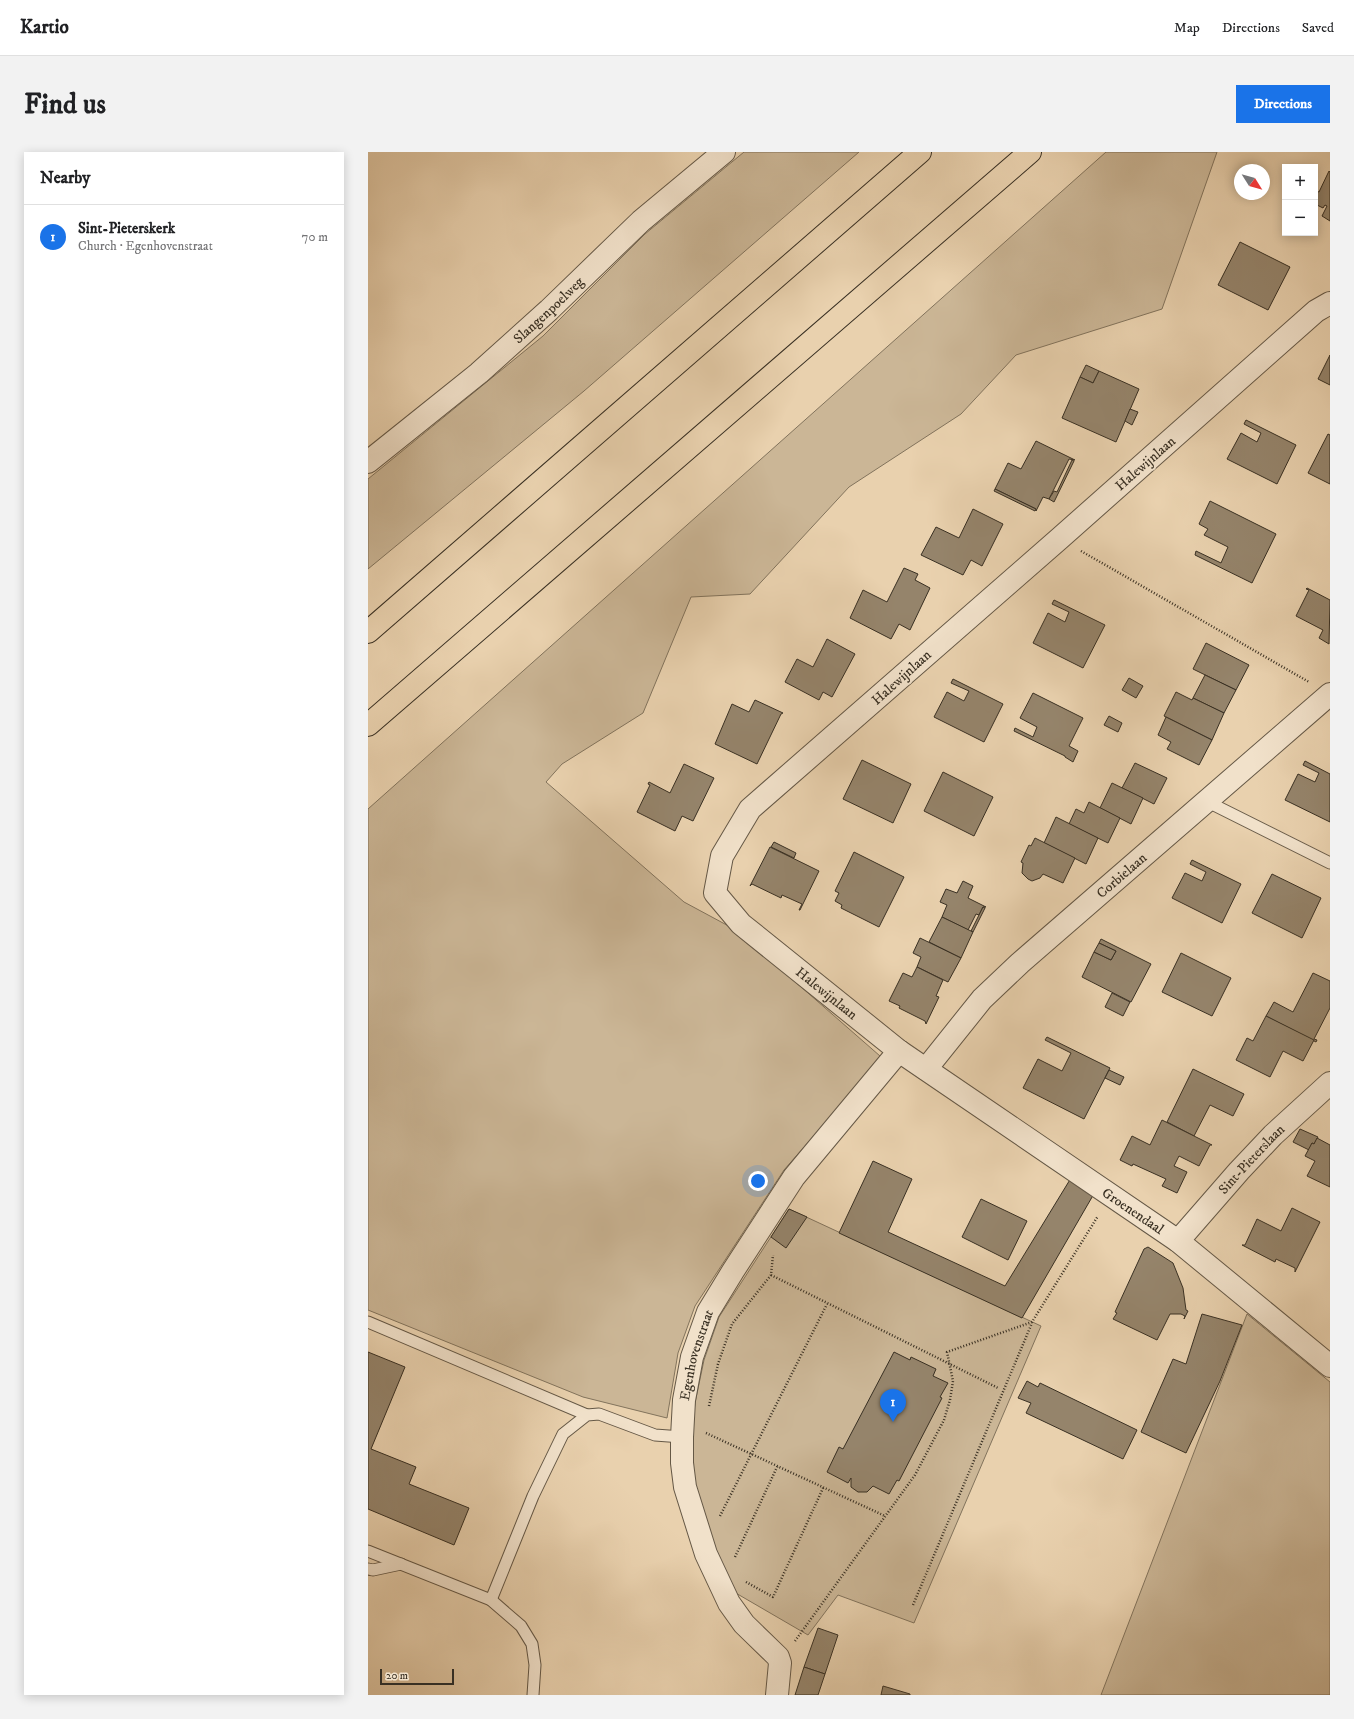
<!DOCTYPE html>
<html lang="en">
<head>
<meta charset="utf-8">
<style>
	body { margin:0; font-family:"IM FELL DW Pica",serif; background:#f2f2f2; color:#202124 }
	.controls { position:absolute; right:12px; top:12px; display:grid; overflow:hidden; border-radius:0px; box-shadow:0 2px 10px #0003 }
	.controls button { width:36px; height:36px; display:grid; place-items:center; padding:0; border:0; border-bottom:1px solid #e0e0e0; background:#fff; color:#202124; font:20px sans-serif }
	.compass { position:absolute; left:866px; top:12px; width:36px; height:36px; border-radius:50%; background:#fff; box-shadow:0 2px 10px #0003; rotate:127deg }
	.scale { position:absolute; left:12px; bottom:10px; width:74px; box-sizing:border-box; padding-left:4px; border:2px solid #393023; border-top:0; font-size:11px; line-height:14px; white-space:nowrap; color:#393023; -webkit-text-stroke:3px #f1e1ca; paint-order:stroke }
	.you { position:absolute; left:390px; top:1029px; width:14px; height:14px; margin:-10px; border:3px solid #fff; border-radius:50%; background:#1a73e8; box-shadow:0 0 0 6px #1a73e833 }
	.badge { display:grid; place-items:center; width:26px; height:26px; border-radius:50%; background:#1a73e8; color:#fff; font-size:13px; font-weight:700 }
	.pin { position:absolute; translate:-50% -33px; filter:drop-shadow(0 1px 2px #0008) }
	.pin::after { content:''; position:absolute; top:21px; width:14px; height:12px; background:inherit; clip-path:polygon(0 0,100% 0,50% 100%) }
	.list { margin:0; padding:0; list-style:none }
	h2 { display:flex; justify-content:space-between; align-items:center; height:52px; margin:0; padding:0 16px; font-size:17px }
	h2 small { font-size:13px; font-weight:400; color:#757577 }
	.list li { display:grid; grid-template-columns:26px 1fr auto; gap:12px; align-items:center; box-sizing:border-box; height:64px; padding:0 16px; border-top:1px solid #e0e0e0 }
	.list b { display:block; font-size:15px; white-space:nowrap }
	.list p { margin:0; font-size:13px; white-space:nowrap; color:#757577 }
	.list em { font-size:13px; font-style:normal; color:#757577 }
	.map { position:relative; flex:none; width:962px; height:1543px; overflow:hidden; border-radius:0px }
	header { display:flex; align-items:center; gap:24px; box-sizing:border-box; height:56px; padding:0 20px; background:#fff; border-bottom:1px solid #e0e0e0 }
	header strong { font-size:19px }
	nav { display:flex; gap:22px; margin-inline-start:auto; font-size:14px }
	.intro { display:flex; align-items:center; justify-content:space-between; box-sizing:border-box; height:96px; padding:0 24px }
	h1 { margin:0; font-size:28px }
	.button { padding:10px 18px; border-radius:0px; background:#1a73e8; color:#fff; font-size:14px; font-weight:700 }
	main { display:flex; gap:24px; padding:0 24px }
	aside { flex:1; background:#fff; border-radius:0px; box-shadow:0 2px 10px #0003 }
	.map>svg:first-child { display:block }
	.green { fill:#cbb696; stroke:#82735c }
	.building { fill:#95846b; stroke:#393023 }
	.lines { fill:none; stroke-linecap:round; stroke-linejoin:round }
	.service-casing { stroke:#655846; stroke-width:13 }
	.minor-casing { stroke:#655846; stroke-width:24 }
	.motorway-casing { stroke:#393023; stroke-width:24 }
	.path { stroke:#393023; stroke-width:2.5; stroke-dasharray:1 2; stroke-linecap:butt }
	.service { stroke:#f1e1ca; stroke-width:11 }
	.minor { stroke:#f1e1ca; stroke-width:22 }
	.motorway { stroke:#e9d1ae; stroke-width:22 }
	.labels { text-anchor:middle; stroke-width:4; stroke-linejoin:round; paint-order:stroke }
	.street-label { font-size:14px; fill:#393023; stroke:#f1e1ca }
</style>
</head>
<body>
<header>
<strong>Kartio</strong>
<nav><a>Map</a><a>Directions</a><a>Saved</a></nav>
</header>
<div class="intro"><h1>Find us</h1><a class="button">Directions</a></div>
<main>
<aside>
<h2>Nearby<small></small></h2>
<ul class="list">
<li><span class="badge">1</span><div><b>Sint-Pieterskerk</b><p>Church · Egenhovenstraat</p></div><em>70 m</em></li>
</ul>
</aside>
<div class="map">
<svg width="962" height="1543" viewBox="0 0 962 1543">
	<rect width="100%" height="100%" fill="#e9d1ae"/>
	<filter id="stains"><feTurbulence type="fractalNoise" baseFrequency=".005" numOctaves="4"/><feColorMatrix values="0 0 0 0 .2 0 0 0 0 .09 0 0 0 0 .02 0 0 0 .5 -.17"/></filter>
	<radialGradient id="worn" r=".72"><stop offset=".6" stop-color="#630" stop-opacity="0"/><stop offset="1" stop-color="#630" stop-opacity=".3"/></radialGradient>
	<!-- green -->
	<g class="green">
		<polygon points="376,0 491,0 216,239 0,417 0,327 175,184 277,82"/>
		<polygon points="738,0 849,0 794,157 648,203 593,262 481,335 382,442 323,445 275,561 194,612 178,630 316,750 368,778 512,904 498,924 416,1018 327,1154 310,1201 299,1266 215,1245 0,1158 0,657"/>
		<polygon points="421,1057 673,1174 546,1471 470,1443 440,1483 366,1440 347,1399 326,1333 323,1286 327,1251 336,1208 351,1165"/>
		<polygon points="879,1162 962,1230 962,1543 733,1543"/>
	</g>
	<!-- building -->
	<g class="building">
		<polygon points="961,19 962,20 962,69 954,64 959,54 957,53 955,56 947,52 947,41 948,39 951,40"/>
		<polygon points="872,90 922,115 900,158 850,133"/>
		<polygon points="962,203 962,233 950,227"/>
		<polygon points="718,213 731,219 725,231 712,225"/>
		<polygon points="731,219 771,237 748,290 694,266 712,225 725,231"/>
		<polygon points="762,257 770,260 764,273 757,269"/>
		<polygon points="878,268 928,293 909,332 859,307 873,281 889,290 893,281 876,272"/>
		<polygon points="960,282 962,283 962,332 940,321"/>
		<polygon points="668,289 707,308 701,307 681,347 675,345 668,359 668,357 627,337 640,311 653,317"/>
		<polygon points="704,308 706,309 686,350 681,347 686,339 689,340"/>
		<polygon points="627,337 668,357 667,359 626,339"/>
		<polygon points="842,349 908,382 884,431 827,403 828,399 853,411 860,395 836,383 840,377 831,372"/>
		<polygon points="605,357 635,372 614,414 603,408 595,423 553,403 568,375 591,386"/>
		<polygon points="536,416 550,422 547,428 562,436 542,478 531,472 523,487 482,466 495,438 519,450"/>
		<polygon points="939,436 962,448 961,492 951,486 955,478 928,464 941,438 938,437"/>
		<polygon points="686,448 737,473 715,516 665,491 680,461 697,470 701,460 684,452"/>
		<polygon points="459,487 487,502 464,545 455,540 451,548 417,530 429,507 445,515"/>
		<polygon points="838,491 881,513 868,538 825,517"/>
		<polygon points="837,523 868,538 856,561 825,546"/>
		<polygon points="761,526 775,534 768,546 754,538"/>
		<polygon points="585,527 635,552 616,590 566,565 579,540 596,549 601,539 583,531"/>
		<polygon points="808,540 824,548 825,546 856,561 844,588 796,564"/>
		<polygon points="665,541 715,566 701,594 710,599 705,610 697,605 697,604 646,579 647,576 665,585 669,575 652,566"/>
		<polygon points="387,548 415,561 413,562 389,612 347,592 364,552 381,560"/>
		<polygon points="741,564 754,571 750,580 736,573"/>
		<polygon points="798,565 844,588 831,613 799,597 803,590 790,583"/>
		<polygon points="494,608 543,632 525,671 475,647"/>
		<polygon points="937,609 962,622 962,670 917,648 930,622 947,630 951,621 935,613"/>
		<polygon points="767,611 799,626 786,652 754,636"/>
		<polygon points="316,612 346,626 325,669 314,664 307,679 269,660 282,633 280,632 281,630 302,641"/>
		<polygon points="575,620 625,645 606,684 556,659"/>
		<polygon points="744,631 775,646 763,672 732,656"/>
		<polygon points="721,650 752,666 740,691 701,672 708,657 716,661"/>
		<polygon points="688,665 730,686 718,712 676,691"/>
		<polygon points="667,686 707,706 695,731 675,722 672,726 664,729 660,727 654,721 655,711 653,710 661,693 663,694"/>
		<polygon points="406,690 428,701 426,706 403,695"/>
		<polygon points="402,695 451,719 432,758 431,758 434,752 414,743 413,746 384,732 382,734"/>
		<polygon points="486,700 536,725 511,775 473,756 474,753 467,749 471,741 467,739"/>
		<polygon points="824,708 873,732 854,771 804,746 817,721 834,729 838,720 822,712"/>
		<polygon points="904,722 953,746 934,786 884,761"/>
		<polygon points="595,729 605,734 600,746 618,755 615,755 611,763 608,762 600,778 574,765 579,753 572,750 578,737 589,741"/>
		<polygon points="615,755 617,756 605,780 603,779"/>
		<polygon points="574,765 605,780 593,806 561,790"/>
		<polygon points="552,786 593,806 580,830 549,815 553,805 545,801"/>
		<polygon points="733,787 783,812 763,850 714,825 726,800 743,808 748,799 731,791"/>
		<polygon points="731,791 748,799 743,808 726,800"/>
		<polygon points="813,801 863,826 844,864 794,840"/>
		<polygon points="549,815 575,828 568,844 571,845 558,872 557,869 531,856 532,854 521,849 535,821 544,825"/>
		<polygon points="945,821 962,829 962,856 946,887 949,888 948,890 898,864 906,850 925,860"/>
		<polygon points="744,841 762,850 755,864 737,855"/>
		<polygon points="898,864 946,888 935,909 915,899 902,925 868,908 879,886 885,889"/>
		<polygon points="679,885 742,916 716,967 655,936 670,907 694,919 703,901 677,888"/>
		<polygon points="825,917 876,942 865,964 842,953 826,984 799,970"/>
		<polygon points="741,918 756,925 752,933 737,926"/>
		<polygon points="794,968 844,993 842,993 831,1014 811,1004 806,1014 819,1020 809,1041 794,1034 798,1027 765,1012 764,1014 752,1008 764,984 782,993"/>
		<polygon points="932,977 950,985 946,992 944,991 941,998 925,990"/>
		<polygon points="949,986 962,993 962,1035 939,1024 947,1009 937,1004 944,991 946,992"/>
		<polygon points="505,1009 544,1027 520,1080 637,1134 703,1026 727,1040 654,1166 471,1081"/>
		<polygon points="613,1047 659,1069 640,1108 594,1085"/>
		<polygon points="924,1056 952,1070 927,1120 927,1116 908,1107 907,1110 874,1093 877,1093 889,1067 913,1079"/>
		<polygon points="421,1057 439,1065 418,1096 403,1085"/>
		<polygon points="780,1095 805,1111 815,1136 818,1158 820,1159 816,1167 817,1164 813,1162 802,1162 789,1188 745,1167 749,1161 747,1160 776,1097"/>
		<polygon points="834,1162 874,1173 852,1229 818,1301 773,1280 805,1207 818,1212"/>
		<polygon points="0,1200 37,1215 3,1297 48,1315 41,1332 101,1356 86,1393 0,1357"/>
		<polygon points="526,1200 542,1208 543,1205 568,1217 565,1224 580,1231 572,1245 574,1246 531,1329 529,1328 521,1342 505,1334 499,1340 490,1340 483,1335 483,1326 480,1331 459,1320 471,1295 475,1297"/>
		<polygon points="659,1229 670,1235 672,1231 769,1278 755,1307 658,1261 663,1251 650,1246"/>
		<polygon points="450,1476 470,1483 457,1522 436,1515"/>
		<polygon points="436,1515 457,1522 450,1543 427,1543"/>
		<polygon points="515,1534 542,1542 542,1543 513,1543"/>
	</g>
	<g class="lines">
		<defs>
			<g id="service">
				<polyline points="838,649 962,711"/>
				<polyline points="0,1170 219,1263"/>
				<polyline points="0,1399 123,1448 153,1474 164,1492 167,1513 165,1543"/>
				<polyline points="0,1417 5,1418 33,1412"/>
				<polyline points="123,1448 165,1344 195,1282 219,1263 231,1262 287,1283 314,1285"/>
			</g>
			<g id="minor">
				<path id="s1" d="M962,151L948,159L691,387L382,657L354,704L347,741L373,772L531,899L810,1089L962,1214"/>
				<path id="s2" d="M0,310L111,221L181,158L273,69L356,0"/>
				<path id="s3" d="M558,917L614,847L652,811L962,542"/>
				<path id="s4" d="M810,1089L871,1019L905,983L962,931"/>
				<path id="s5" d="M409,1543L412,1511L410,1505L376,1472L361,1451L338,1402L317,1335L314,1311V1285L316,1248L324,1205L340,1160L365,1119L426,1025L531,899"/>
			</g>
			<g id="motorway">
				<polyline points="0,480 552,0"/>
				<polyline points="0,573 662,0"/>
			</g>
		</defs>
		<!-- service casing -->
		<use href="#service" class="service-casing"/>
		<!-- minor casing -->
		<use href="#minor" class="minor-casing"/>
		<!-- motorway casing -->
		<use href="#motorway" class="motorway-casing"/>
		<!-- path -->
		<g class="path">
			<polyline points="713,399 941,530"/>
			<polyline points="403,1123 630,1236"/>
			<polyline points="341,1254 350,1212 364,1172 403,1123 405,1103"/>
			<polyline points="338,1281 517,1364"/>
			<polyline points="352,1364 459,1152"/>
			<polyline points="367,1405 410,1313"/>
			<polyline points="378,1430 405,1445 456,1334"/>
			<polyline points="545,1453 664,1171"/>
			<polyline points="427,1489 547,1323 576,1268 582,1248 585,1229 579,1200 664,1170 730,1064"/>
		</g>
		<!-- service -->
		<use href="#service" class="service"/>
		<!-- minor -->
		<use href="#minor" class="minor"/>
		<!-- motorway -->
		<use href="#motorway" class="motorway"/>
	</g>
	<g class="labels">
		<!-- street labels -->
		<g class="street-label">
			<text dy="5" stroke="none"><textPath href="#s2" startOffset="236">Slangenpoelweg</textPath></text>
			<text transform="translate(777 311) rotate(-41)" y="5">Halewijnlaan</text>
			<text transform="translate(533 525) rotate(-42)" y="5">Halewijnlaan</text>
			<text dy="5" stroke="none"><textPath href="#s3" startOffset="276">Corbielaan</textPath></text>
			<text dy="5" stroke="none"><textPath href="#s1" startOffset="1013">Halewijnlaan</textPath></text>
			<text dy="5" stroke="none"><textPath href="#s4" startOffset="110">Sint-Pieterslaan</textPath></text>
			<text dy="5" stroke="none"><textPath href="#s1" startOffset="1389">Groenendaal</textPath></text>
			<text dy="5" stroke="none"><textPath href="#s5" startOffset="370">Egenhovenstraat</textPath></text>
		</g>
	</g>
	<rect width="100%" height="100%" filter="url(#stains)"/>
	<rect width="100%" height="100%" fill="url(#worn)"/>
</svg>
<div class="controls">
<button>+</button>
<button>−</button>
</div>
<svg class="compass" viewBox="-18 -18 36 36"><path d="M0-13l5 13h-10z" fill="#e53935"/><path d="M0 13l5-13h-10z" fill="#757577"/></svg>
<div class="scale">20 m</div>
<div class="you"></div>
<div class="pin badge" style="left:525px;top:1270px">1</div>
</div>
</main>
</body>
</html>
